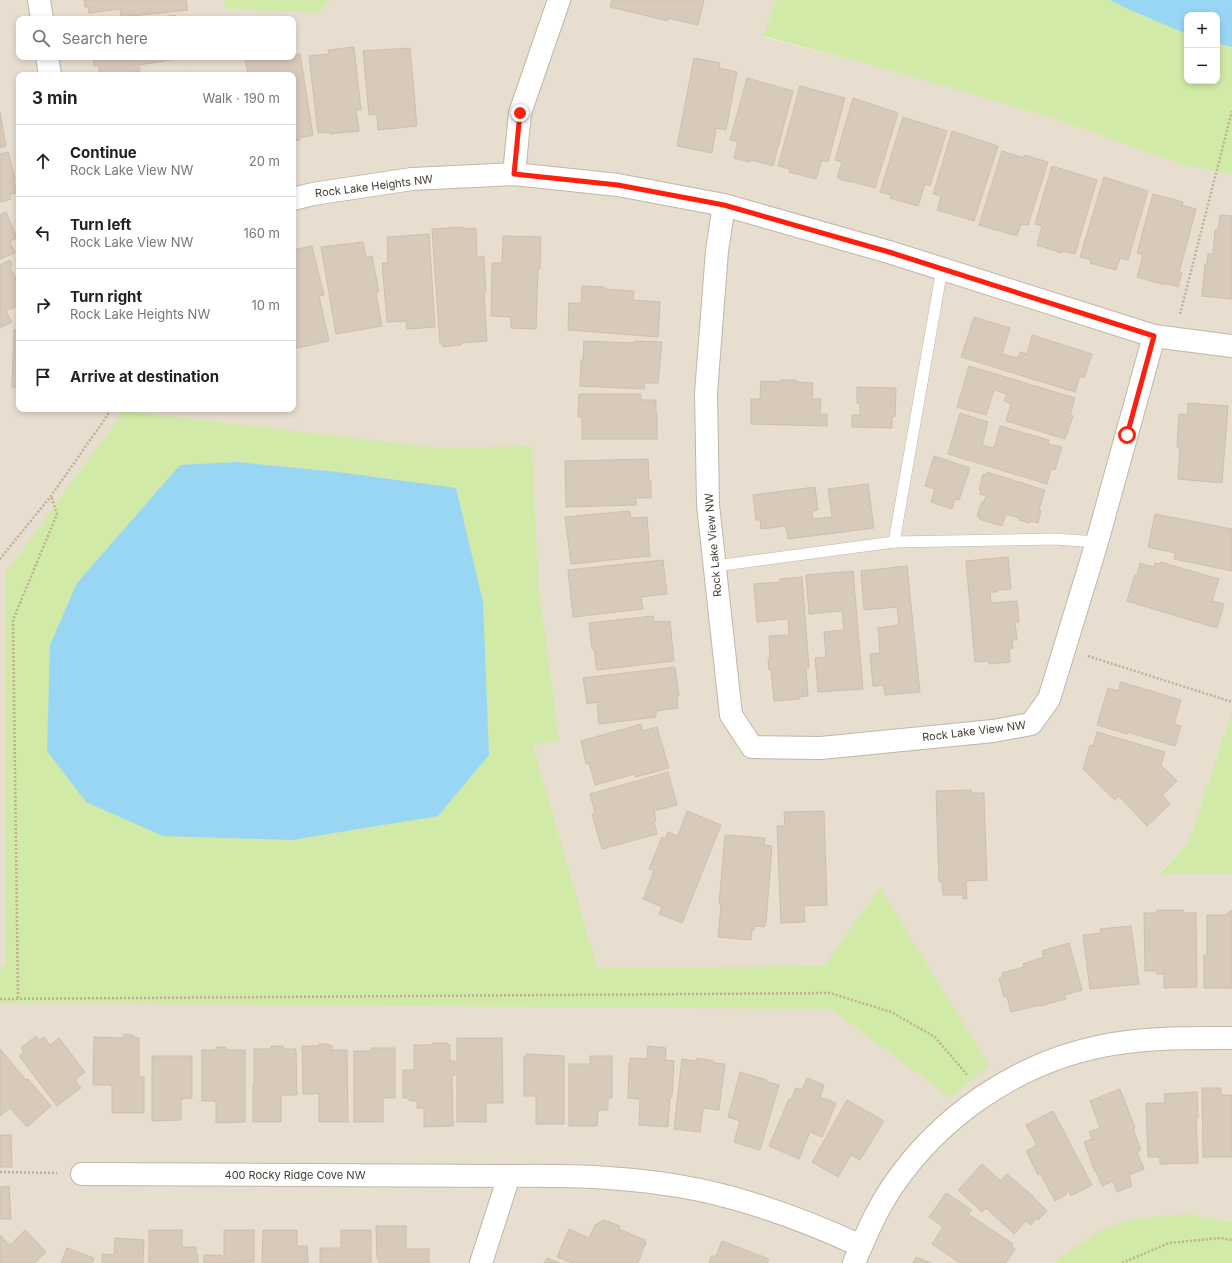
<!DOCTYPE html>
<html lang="en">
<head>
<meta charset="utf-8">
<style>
	body { margin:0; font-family:Inter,sans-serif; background:#f2f2f2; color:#222 }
	.controls { position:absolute; right:12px; top:12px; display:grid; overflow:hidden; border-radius:8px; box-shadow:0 2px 6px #0003 }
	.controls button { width:36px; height:36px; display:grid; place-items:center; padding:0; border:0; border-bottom:1px solid #e0e0e0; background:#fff; color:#222; font:20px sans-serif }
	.stop { position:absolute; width:12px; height:12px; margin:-9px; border:3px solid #ff1f0c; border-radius:50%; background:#fff }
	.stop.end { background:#ff1f0c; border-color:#fff; box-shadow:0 1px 4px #0008 }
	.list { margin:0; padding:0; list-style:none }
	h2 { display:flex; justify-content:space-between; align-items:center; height:52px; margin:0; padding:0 16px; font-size:17px }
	h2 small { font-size:13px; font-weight:400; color:#767676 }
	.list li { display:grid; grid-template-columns:26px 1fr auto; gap:12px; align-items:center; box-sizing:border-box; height:72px; padding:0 16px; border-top:1px solid #e0e0e0 }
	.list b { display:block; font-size:15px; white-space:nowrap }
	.list p { margin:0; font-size:13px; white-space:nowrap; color:#767676 }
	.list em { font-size:13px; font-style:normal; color:#767676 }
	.icon { flex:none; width:22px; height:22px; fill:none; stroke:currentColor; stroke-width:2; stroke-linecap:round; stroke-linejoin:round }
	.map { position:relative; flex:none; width:1232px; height:1263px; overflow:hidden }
	.search { position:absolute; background:#fff; box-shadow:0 2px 6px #0003; left:16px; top:16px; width:280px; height:44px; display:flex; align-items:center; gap:10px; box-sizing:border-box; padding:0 14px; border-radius:8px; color:#767676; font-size:15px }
	.panel { position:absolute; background:#fff; box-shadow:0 2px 6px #0003; left:16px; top:72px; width:280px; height:340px; border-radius:8px }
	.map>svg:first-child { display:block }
	.residential { fill:#e7ded0; fill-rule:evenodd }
	.green { fill:#d1eaa7; fill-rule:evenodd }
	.water { fill:#99d6f4 }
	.building { fill:#d8caba; stroke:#d0beaa }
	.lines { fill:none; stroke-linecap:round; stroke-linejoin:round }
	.service-casing { stroke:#c1b6a7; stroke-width:12 }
	.minor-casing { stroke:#c1b6a7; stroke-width:24 }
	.path { stroke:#c1ae94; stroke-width:2.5; stroke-dasharray:2 2; stroke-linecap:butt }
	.service { stroke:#fff; stroke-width:11 }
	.minor { stroke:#fff; stroke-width:22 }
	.route { stroke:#ff1f0c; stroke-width:5 }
	.labels { text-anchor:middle; stroke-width:3; stroke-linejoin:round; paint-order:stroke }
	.street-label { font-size:11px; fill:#443c32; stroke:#fff }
</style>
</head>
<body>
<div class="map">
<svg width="1232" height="1263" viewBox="0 0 1232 1263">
	<rect width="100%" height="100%" fill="#f2ece2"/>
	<!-- residential -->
	<path class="residential" d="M0,0H776L763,37L882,68L1053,118L1180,164L1232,175V711L1188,843L1159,873L1232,874V1222L1188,1214L1059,1259L1057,1263H0ZM19,19H293V57H19ZM19,75H293V409H19Z"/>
	<!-- green -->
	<g class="green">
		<polygon points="224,0 329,0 320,13 226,9"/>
		<path d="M776,0H1232V175L1180,164L1053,118L882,68L763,36ZM1187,15H1217V81H1187Z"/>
		<polygon points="124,411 439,448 532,446 538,583 559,740 533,746 597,968 824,966 880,888 989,1065 951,1098 831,1009 0,1003 0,967 6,966 6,572"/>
		<polygon points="1232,711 1232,874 1159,874 1188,843"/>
		<polygon points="1188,1214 1232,1222 1232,1263 1057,1263 1059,1259 1100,1230 1138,1218"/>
	</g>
	<!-- water -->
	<g class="water">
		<polygon points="1110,0 1232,0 1232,47 1217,43 1217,15 1187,15 1187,34 1130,10"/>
		<polygon points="237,462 338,472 456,488 483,602 489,755 438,816 292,840 163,836 86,802 47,751 50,645 77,583 180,465"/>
	</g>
	<!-- building -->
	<g class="building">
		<polygon points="84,0 186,0 188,10 121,17 120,9 89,13 88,7 85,7"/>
		<polygon points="612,0 704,0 698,25 668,18 668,21 610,7"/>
		<polygon points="175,15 176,19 151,19"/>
		<polygon points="354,47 361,110 356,110 359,131 330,134 330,132 318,133 309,56 329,54 328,50"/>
		<polygon points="410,48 417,126 378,130 377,114 369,115 363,51"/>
		<polygon points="300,54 313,135 299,138 300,140 293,141 293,75 248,75 245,59 255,57 293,57 293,55"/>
		<polygon points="93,57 189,57 139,65 140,71 117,75 100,75 98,65 94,66"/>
		<polygon points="694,58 720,63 719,68 737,72 726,130 716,128 712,153 677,146"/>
		<polygon points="191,72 192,75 175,75"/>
		<polygon points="747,78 793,91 773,166 751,160 750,162 734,158 738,142 730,140"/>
		<polygon points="800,86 845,98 828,162 822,160 816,179 789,172 790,169 778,166"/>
		<polygon points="853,98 898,113 875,188 850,181 850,182 839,179 840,178 837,177 842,162 835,160"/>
		<polygon points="0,112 6,146 0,148"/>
		<polygon points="903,117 947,131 930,186 925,184 918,206 890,198 891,195 880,192"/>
		<polygon points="952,131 998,146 974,221 937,210 941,196 933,194"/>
		<polygon points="1002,151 1024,158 1024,155 1048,162 1028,225 1021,224 1017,236 979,225"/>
		<polygon points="8,152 15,179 13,179 17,193 10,194 11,199 0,202 0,154"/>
		<polygon points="1052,166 1097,180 1075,254 1062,251 1062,253 1037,245 1042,226 1035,224"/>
		<polygon points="1104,177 1148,191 1128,260 1120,258 1116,270 1090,263 1091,260 1080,257"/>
		<polygon points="1153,194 1183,202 1182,205 1196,209 1179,273 1182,273 1178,287 1164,283 1164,285 1137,277 1143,255 1137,253"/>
		<polygon points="6,212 17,238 10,241 15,253 0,259 0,215"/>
		<polygon points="1220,215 1232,216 1232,299 1202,296 1205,264 1207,264 1208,254 1213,254 1215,230 1218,230"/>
		<polygon points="463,227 463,229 476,228 477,257 484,256 486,292 484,293 487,341 460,343 461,345 443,347 443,344 440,344 432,229"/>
		<polygon points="429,234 435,327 407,329 406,321 387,322 382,263 388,263 387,237"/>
		<polygon points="503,236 541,237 540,269 538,269 536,329 511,328 511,317 491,316 492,263 502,263"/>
		<polygon points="363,242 366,257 372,256 379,292 376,292 382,326 336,334 321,247"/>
		<polygon points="312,246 324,295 319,296 329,341 293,349 293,250"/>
		<polygon points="10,260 12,265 10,267 19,285 19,305 6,311 12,322 0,328 0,265"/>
		<polygon points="582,286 604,287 604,289 634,291 633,300 660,302 658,337 568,330 569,303 581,303"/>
		<polygon points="974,317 1010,328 1002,354 1018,358 1020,352 1027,354 1032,335 1092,354 1084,378 1080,376 1075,392 961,357"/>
		<polygon points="14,330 19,330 19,387 12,387"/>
		<polygon points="584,341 635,343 635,341 662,342 658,383 645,383 644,389 580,386 581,360 583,360"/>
		<polygon points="969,366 1075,398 1070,415 1073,416 1065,439 1006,421 1011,404 1004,401 1007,394 994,390 986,415 957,407"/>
		<polygon points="780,380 796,380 796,382 813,383 812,399 821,399 820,414 827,414 827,426 751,424 751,399 760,399 761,381 780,382"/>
		<polygon points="857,387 896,388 895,417 892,417 892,428 852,427 852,415 860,415 860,404 857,403"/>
		<polygon points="579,394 641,394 641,400 656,400 656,412 657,412 657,439 582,439 582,417 578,417"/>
		<polygon points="1188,403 1228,406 1222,483 1178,479 1180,447 1177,447 1179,414 1187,415"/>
		<polygon points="960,413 988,422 982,445 994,448 1000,426 1049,440 1048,444 1062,447 1055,470 1051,469 1047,484 948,454"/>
		<polygon points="934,456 970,468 959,500 955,499 952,509 931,502 935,489 925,486"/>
		<polygon points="648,459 649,481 651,481 651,498 636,498 636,505 566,507 565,461"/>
		<polygon points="987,472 1045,490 1039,510 1041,511 1038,523 1031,521 1030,523 1019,520 1019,518 1006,514 1002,526 979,519 980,517 977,516 982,501 984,502 986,496 980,494 981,490 979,490 983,474 986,475"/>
		<polygon points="868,484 874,528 788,539 786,526 761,529 760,520 756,520 753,495 815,487 818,510 812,511 813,519 832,517 828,489"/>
		<polygon points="630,511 631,518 647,517 650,556 571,564 565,517"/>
		<polygon points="1155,514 1232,529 1232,571 1174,559 1175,553 1148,547"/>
		<polygon points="1008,557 1011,589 997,590 997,592 990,592 991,603 1017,601 1019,622 1015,622 1017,640 1012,640 1013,648 1009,649 1010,662 989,664 989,661 975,662 966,561"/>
		<polygon points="663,560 667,594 641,597 643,609 573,617 568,570"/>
		<polygon points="1161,562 1219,579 1212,601 1224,604 1217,628 1127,601 1135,575 1137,576 1140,563 1154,567 1155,563 1160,564"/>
		<polygon points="907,566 920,692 885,695 884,685 873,686 870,654 880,653 878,628 899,625 897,607 864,610 861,571"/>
		<polygon points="853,571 863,689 818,692 815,658 826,657 824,632 844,630 842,611 809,614 806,575"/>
		<polygon points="802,577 809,668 806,668 808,696 799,697 799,699 774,701 771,670 769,670 768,658 770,658 769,636 789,635 788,619 757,622 754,584 780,582 780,579"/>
		<polygon points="653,616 654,622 670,621 674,661 597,670 594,649 592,649 589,623"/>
		<polygon points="675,667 679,696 677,696 678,708 656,711 656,717 599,724 597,702 587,704 583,678"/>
		<polygon points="1121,682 1181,700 1174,724 1181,726 1175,746 1127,732 1127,734 1097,725 1108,688 1118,691"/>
		<polygon points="641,724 643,731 657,727 669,768 636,777 635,774 595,785 589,763 586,764 581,741"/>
		<polygon points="1097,732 1165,752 1161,765 1177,781 1162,795 1170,804 1147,826 1119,796 1115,800 1083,769 1090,745 1093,746"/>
		<polygon points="668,772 677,805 654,811 656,821 654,822 657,834 602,849 592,814 595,813 590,794"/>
		<polygon points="971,790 972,793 984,793 984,796 987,880 966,881 967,899 963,899 963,895 943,895 942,882 939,882 936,791"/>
		<polygon points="687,811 721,825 682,923 659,914 662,907 643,899 654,871 649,869 662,837 665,839 668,832 678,836"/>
		<polygon points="824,811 827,905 804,906 805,922 781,923 777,826 785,826 784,812"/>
		<polygon points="725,835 765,838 764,845 772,846 766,923 764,927 755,926 754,930 752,930 751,940 718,937 721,905 719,904"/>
		<polygon points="1157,910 1183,910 1184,913 1196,913 1197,987 1164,988 1164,974 1157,974 1157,971 1145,971 1144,913 1157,913"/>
		<polygon points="1230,911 1232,911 1232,988 1204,988 1204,955 1207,955 1207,915 1226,915"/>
		<polygon points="1130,926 1131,926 1139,984 1090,989 1083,935 1101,933 1100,929"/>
		<polygon points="1069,943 1082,990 1064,995 1066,999 1040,1006 1040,1005 1011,1012 1007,997 1004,997 999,978 1003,977 1002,973 1024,967 1023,964 1044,957 1042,951"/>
		<polygon points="124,1034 132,1035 135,1037 139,1038 139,1077 144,1077 144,1113 112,1113 112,1085 93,1085 94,1037 122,1038"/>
		<polygon points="36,1036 39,1040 44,1037 50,1045 59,1038 85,1072 75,1080 81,1088 57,1106 19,1056 24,1052 21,1048"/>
		<polygon points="457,1038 502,1038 503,1103 486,1103 486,1122 457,1122"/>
		<polygon points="433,1043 446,1043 450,1045 450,1061 455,1061 455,1075 452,1075 453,1126 424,1127 424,1108 417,1108 417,1101 410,1101 407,1098 403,1098 403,1070 414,1070 414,1045 431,1045"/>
		<polygon points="319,1044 327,1044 332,1046 332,1050 347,1050 348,1122 319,1122 319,1094 303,1094 302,1046 317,1046"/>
		<polygon points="271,1046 283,1046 283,1049 296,1049 297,1095 281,1095 281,1122 253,1122 253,1085 254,1085 254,1049 271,1049"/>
		<polygon points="648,1046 666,1048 665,1060 674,1061 672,1097 670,1097 668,1127 639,1125 640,1099 628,1098 629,1063 630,1063 630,1058 647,1059"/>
		<polygon points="217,1047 225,1047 228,1050 245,1050 245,1122 216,1123 216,1101 202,1101 202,1050 215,1050"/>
		<polygon points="371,1048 395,1048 395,1098 383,1098 383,1122 354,1122 354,1051 371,1051"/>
		<polygon points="0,1049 26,1080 28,1079 51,1106 27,1127 10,1108 0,1116"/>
		<polygon points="526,1054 564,1056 564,1124 536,1124 536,1096 524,1096 524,1056 526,1056"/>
		<polygon points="152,1056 192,1056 192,1098 181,1099 181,1120 152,1121"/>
		<polygon points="590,1056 612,1056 612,1098 608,1098 608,1110 598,1110 597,1126 569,1126 569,1064 590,1064"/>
		<polygon points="697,1058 714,1061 714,1063 725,1064 719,1110 703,1108 700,1132 674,1129 682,1059 697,1061"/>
		<polygon points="740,1072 767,1080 767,1082 779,1085 760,1150 734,1142 740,1121 728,1117"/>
		<polygon points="807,1078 824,1085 820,1097 836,1103 822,1137 810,1132 799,1159 769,1146 789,1099 791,1100 796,1088 802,1090"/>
		<polygon points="1202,1088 1221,1088 1221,1095 1232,1095 1232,1157 1203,1157"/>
		<polygon points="1120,1089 1135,1128 1133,1129 1141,1150 1137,1152 1144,1169 1129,1175 1132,1186 1117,1192 1113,1181 1102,1186 1096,1171 1095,1172 1084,1142 1092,1139 1089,1132 1100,1128 1090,1101"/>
		<polygon points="1197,1092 1198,1118 1196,1118 1198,1163 1160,1164 1160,1157 1148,1157 1146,1103 1165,1103 1164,1094"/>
		<polygon points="847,1100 884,1121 860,1160 851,1155 838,1177 812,1162"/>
		<polygon points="1053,1111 1092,1185 1071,1196 1069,1191 1066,1193 1067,1194 1055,1201 1040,1173 1038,1175 1026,1151 1037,1145 1026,1125"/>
		<polygon points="0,1135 11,1135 12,1167 0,1167"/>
		<polygon points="982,1164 1001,1181 1007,1174 1033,1196 1033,1197 1047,1211 1038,1220 1036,1218 1031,1225 1026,1221 1014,1234 986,1208 982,1212 958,1190"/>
		<polygon points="9,1186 11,1219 0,1219 0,1187"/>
		<polygon points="946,1193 972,1210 968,1214 1013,1244 1011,1247 1015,1249 1006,1263 960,1263 932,1244 943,1227 929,1217"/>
		<polygon points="604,1220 620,1226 619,1229 645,1240 644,1241 646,1242 638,1263 572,1263 557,1257 569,1229 589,1238 595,1225"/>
		<polygon points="376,1226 406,1226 406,1249 429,1249 429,1263 379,1263 379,1259 377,1259"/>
		<polygon points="25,1230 46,1252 35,1263 0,1263 0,1235 10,1245"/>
		<polygon points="149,1230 182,1230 182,1247 196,1247 196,1254 198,1254 198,1263 149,1263"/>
		<polygon points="224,1230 254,1230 254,1262 204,1263 204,1255 222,1255 222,1258 224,1258"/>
		<polygon points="263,1230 297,1230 297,1246 307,1246 308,1263 262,1263"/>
		<polygon points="341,1230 371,1230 371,1263 320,1263 320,1248 341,1248"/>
		<polygon points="115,1238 144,1240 143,1263 102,1263 102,1254 114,1255"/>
		<polygon points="722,1241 769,1259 767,1263 709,1263 711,1256 716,1256"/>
		<polygon points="67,1248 94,1258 92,1263 61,1263"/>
		<polygon points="916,1257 931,1263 913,1263"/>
		<polygon points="547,1258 560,1263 544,1263"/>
	</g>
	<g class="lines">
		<defs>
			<g id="service">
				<polyline points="894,542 942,269"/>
				<polyline points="715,566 894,542 1055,539 1097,542"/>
			</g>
			<g id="minor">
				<polyline points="39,0 42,19"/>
				<polyline points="47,57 50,75"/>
				<polyline points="514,174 520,113 559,0"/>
				<polyline points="293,199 313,194 412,179 514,174 618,185 724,205 889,252 1154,336 1232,346"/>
				<polyline points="724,205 717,251 706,393 708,505 731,715 752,747 821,748 993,731 1031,724 1049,699 1097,542 1154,336"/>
				<polyline points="82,1174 509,1176"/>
				<path d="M481,1263L509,1176C573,1175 637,1177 700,1190C756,1202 809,1222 861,1246"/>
				<path d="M854,1263C865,1237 876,1211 892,1187C940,1116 1017,1063 1102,1046C1145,1037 1189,1038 1232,1038"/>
			</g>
		</defs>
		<!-- service casing -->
		<use href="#service" class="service-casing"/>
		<!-- minor casing -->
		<use href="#minor" class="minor-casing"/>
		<!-- path -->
		<g class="path">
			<polyline points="1180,314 1232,111"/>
			<polyline points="0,559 51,496 109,413 108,409"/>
			<polyline points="1088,656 1232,702"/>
			<polyline points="18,998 13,620 57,514 51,496"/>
			<polyline points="0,999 830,993 891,1012 935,1037 968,1076"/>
			<polyline points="0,1172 57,1173"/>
			<polyline points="1122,1263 1169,1243 1221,1238 1232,1240"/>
		</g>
		<!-- service -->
		<use href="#service" class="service"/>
		<!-- minor -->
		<use href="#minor" class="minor"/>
	</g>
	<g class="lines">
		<!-- route -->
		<polyline class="route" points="520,113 514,174 618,185 724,205 889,252 1154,336 1127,435"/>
	</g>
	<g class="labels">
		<!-- street labels -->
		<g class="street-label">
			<text transform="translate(374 186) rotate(-7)" y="4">Rock Lake Heights NW</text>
			<text transform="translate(713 545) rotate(-95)" y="4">Rock Lake View NW</text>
			<text transform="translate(974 731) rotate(-7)" y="4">Rock Lake View NW</text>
			<text x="295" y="1179">400 Rocky Ridge Cove NW</text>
		</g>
	</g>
</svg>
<div class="controls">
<button>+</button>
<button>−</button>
</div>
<div class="stop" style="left:1127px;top:435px"></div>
<div class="stop end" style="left:520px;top:113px"></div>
<div class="search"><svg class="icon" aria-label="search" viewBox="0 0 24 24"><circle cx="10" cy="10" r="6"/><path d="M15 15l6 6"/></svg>Search here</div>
<section class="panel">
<h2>3 min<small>Walk · 190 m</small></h2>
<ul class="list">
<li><svg class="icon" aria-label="ahead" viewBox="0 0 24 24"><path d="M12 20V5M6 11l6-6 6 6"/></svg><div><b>Continue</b><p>Rock Lake View NW</p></div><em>20 m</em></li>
<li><svg class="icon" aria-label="left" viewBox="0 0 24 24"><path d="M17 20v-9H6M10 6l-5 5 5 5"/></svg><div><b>Turn left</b><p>Rock Lake View NW</p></div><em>160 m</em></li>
<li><svg class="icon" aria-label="right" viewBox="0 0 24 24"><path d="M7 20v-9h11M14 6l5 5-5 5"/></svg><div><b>Turn right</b><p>Rock Lake Heights NW</p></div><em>10 m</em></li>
<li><svg class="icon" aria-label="arrive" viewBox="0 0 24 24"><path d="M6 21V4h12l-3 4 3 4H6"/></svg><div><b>Arrive at destination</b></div></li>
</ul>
</section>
</div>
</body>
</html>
